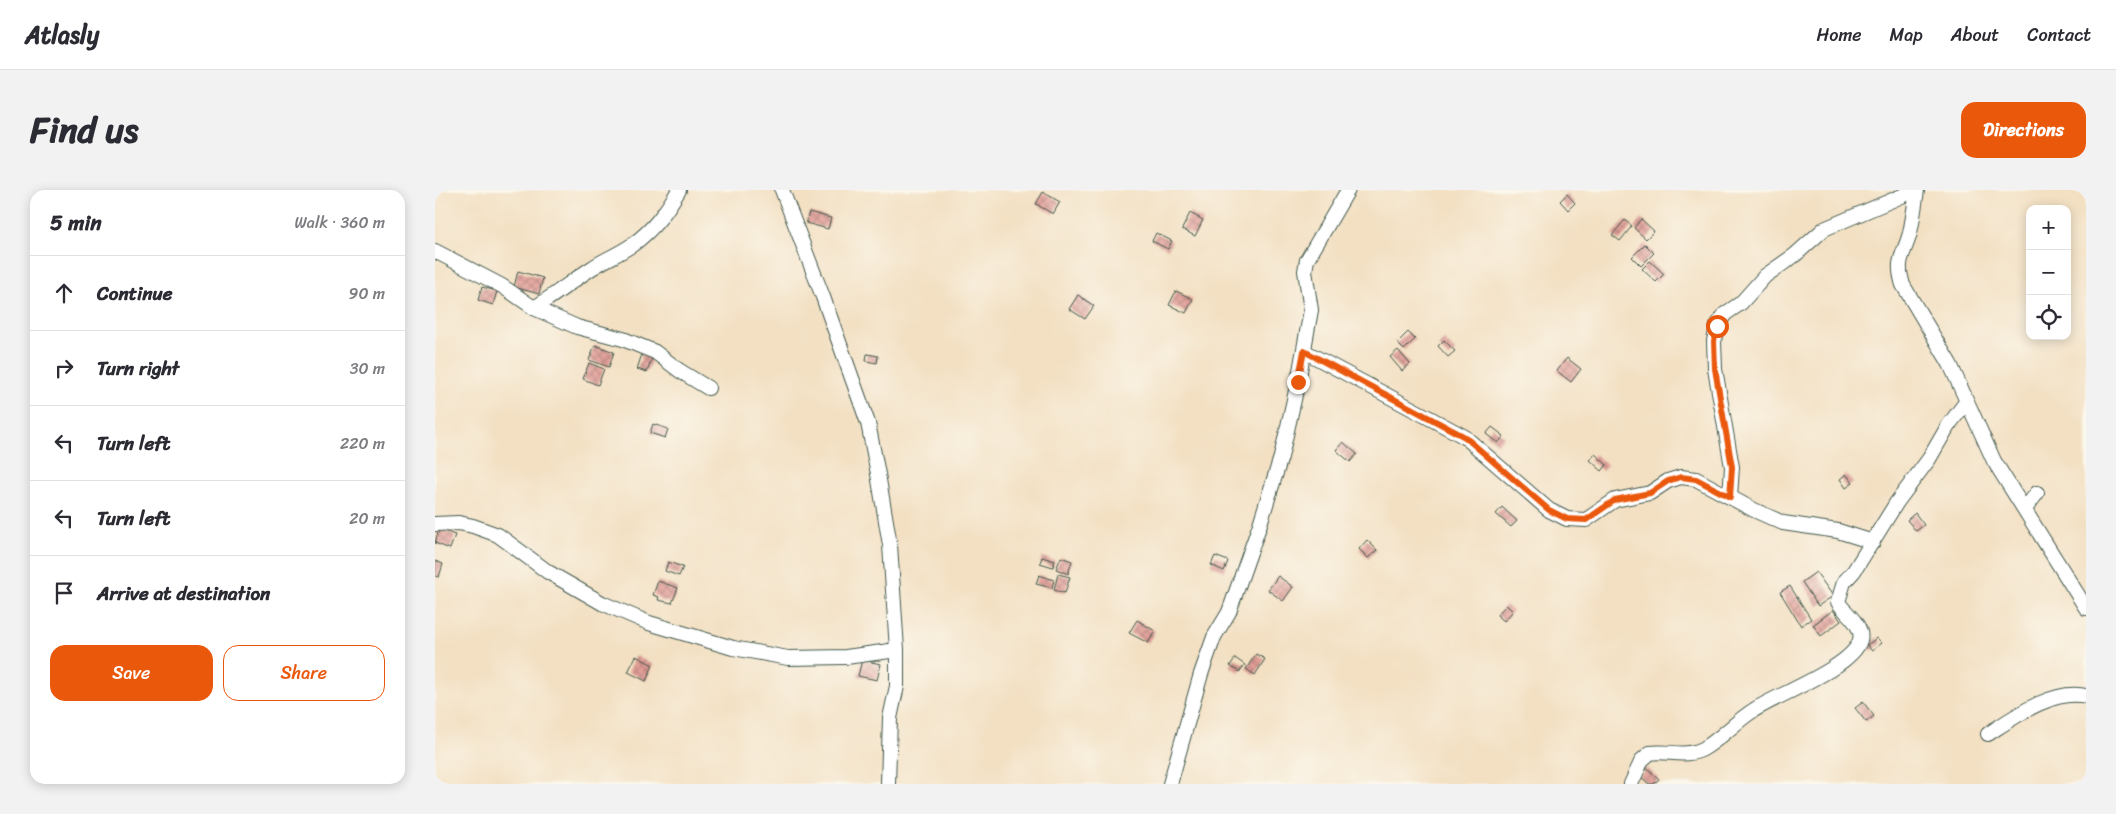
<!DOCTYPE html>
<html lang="en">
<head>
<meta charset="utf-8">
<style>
	body { margin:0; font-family:Sriracha,sans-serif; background:#f2f2f3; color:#2b2b33 }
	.controls { position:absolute; right:15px; top:15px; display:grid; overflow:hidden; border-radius:10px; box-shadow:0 2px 12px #0003 }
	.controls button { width:45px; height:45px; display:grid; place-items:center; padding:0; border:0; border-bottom:1px solid #e1e1e2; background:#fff; color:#2b2b33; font:25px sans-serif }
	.stop { position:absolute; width:15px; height:15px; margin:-11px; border:4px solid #ea580c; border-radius:50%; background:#fff }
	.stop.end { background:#ea580c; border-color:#fff; box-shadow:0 1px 5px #0008 }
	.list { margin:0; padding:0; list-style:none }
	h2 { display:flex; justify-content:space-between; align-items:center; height:65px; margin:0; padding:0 20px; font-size:21px }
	h2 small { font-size:16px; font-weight:400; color:#7c7c81 }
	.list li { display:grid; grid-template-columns:32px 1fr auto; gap:15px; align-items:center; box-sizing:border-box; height:75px; padding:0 20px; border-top:1px solid #e1e1e2 }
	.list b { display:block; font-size:19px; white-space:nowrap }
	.list em { font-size:16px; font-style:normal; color:#7c7c81 }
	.actions { display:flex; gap:10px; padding:15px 20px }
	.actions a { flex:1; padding:11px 0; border:1px solid #ea580c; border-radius:15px; text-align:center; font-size:18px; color:#ea580c }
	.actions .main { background:#ea580c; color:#fff }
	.icon { flex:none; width:28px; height:28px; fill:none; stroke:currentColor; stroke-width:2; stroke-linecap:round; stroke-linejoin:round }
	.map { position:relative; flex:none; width:1651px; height:594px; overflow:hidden; border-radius:15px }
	header { display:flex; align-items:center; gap:30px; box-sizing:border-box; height:70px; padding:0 25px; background:#fff; border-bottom:1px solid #e1e1e2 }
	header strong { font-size:24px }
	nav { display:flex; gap:28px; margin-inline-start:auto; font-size:18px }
	.intro { display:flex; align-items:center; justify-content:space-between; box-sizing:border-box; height:120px; padding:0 30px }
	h1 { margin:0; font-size:35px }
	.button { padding:12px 22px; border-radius:15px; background:#ea580c; color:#fff; font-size:18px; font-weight:700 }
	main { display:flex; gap:30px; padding:0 30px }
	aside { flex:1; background:#fff; border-radius:15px; box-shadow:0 2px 12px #0003 }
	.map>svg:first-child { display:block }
	.building { fill:url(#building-cross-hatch) }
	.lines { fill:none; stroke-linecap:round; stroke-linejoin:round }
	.minor-casing { stroke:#3f5549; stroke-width:16 }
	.minor { stroke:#fff; stroke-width:14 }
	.route { stroke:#ea580c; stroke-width:6 }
</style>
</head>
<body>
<header>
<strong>Atlasly</strong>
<nav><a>Home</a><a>Map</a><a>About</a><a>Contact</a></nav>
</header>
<div class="intro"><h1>Find us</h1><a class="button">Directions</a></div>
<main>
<aside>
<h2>5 min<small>Walk · 360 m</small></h2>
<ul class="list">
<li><svg class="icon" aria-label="ahead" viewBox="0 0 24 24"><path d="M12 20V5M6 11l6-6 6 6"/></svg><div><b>Continue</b></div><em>90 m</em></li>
<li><svg class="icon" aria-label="right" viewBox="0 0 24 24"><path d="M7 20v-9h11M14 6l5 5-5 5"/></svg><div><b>Turn right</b></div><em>30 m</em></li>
<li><svg class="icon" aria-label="left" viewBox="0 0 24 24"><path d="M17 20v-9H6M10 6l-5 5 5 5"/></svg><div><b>Turn left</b></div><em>220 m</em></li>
<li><svg class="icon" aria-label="left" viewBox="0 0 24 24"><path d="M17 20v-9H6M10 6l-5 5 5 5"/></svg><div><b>Turn left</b></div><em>20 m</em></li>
<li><svg class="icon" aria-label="arrive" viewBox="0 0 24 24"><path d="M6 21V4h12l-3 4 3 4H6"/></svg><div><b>Arrive at destination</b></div></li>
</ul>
<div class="actions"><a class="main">Save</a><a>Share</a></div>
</aside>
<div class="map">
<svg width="1651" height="594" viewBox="0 0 1651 594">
	<defs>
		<pattern id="building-cross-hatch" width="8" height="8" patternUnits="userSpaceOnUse" patternTransform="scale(1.25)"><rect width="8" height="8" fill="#e19d96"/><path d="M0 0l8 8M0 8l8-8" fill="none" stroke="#b6817b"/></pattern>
	</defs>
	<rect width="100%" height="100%" fill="#fbf7ec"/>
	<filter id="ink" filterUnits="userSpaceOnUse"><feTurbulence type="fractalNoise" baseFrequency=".02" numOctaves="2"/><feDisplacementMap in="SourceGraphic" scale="10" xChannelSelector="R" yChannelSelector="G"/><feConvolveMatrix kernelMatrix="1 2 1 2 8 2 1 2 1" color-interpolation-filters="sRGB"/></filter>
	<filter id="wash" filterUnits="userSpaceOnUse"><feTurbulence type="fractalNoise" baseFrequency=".0096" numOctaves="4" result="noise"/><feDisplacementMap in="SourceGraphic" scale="20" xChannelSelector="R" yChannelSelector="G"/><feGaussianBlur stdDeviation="1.12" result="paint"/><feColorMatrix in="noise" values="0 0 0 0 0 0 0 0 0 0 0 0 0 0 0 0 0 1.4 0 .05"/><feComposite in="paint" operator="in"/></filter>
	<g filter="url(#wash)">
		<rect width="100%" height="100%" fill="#f3e0c3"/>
		<g id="blocks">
			<!-- building -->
			<g class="building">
				<polygon points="608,2 625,12 618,24 601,14"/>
				<polygon points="1132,4 1140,13 1133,20 1125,11"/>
				<polygon points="374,22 396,28 393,39 371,33"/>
				<polygon points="755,23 768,30 760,46 747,39"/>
				<polygon points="1206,29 1219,41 1211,49 1199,38"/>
				<polygon points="1190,30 1197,36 1185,51 1177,45"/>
				<polygon points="721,43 737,51 733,59 717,51"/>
				<polygon points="1210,54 1219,63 1206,76 1197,67"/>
				<polygon points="1215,71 1229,84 1221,92 1207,79"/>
				<polygon points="83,81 108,88 104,104 79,97"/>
				<polygon points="47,97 62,101 58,115 43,110"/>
				<polygon points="741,101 758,109 751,123 734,115"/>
				<polygon points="643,105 659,116 650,129 634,119"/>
				<polygon points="973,142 980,149 969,160 962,153"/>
				<polygon points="1009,150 1020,161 1013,167 1003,156"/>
				<polygon points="160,155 179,162 174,177 154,170"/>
				<polygon points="963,160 975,174 967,181 955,167"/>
				<polygon points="207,164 217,168 212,182 202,179"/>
				<polygon points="432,164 443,166 442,173 431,171"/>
				<polygon points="1132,168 1146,179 1136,192 1122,181"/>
				<polygon points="154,173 169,179 163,195 148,189"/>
				<polygon points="218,234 233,239 230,248 215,243"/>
				<polygon points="1057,237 1069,246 1063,253 1051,244"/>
				<polygon points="908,252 922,264 915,272 901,260"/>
				<polygon points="1160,264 1172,275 1167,281 1155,270"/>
				<polygon points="1411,284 1418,293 1411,298 1405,289"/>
				<polygon points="1067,317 1082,331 1076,337 1061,324"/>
				<polygon points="1480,323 1489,335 1481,341 1472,330"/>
				<polygon points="4,339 20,345 15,359 0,353"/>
				<polygon points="932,350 942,360 933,368 924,359"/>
				<polygon points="780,366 793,371 789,381 776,375"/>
				<polygon points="607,367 620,371 618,377 605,373"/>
				<polygon points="626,367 637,371 633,384 621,379"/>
				<polygon points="0,371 8,374 4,387 0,386"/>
				<polygon points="233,372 248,377 244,386 230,381"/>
				<polygon points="1381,382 1398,406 1383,416 1367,392"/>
				<polygon points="623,384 635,387 630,403 619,400"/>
				<polygon points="604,385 619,390 617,398 601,394"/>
				<polygon points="843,386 858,397 848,411 833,400"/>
				<polygon points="223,391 243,398 237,413 223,410 224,407 218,405"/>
				<polygon points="1355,396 1376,429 1366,436 1345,402"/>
				<polygon points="1071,415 1078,421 1069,431 1062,425"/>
				<polygon points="1398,420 1406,431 1386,446 1378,435"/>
				<polygon points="702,430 720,441 713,453 694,443"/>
				<polygon points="1442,448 1447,453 1437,461 1432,455"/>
				<polygon points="821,464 830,469 820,485 811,479"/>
				<polygon points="201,466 218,475 211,491 193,482"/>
				<polygon points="800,468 810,475 804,482 795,476"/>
				<polygon points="427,470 446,474 442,490 423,486"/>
				<polygon points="1428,512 1439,526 1431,532 1420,518"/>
				<polygon points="1212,578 1224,589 1219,594 1214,594 1205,586"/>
			</g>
		</g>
	</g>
	<g filter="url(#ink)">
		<use href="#blocks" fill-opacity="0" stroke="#3f5549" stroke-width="1"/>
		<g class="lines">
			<defs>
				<g id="minor">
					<polyline points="347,0 388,107 433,233 443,284 455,355 462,460 462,496 455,528 453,594"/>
					<path d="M1482,0C1480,14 1478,29 1475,43C1469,66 1460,69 1468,95L1515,174L1559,271L1651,418"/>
					<polyline points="0,61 67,96 99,118 142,137 188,149 220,162 245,181 273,198"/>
					<path d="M99,118C120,105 137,91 157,78C169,70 184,64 197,55C219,39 230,23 244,0"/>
					<polyline points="869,161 1030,247 1114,320 1132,329 1151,330 1180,310 1215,303 1233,291 1246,287 1261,289 1319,320 1348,333 1403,341 1438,352"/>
					<polyline points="1295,307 1297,277 1280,179 1279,151 1282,136 1290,124 1306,113 1330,86 1360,65 1389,39 1481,0"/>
					<polyline points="1590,319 1602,303"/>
					<polyline points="0,334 24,333 38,336 63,345 113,382 167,413 214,433 298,458 353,468 411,467 462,460"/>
					<path d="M1553,544C1579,527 1619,498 1651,506"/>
					<polyline points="735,594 766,484 779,447 794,422 824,337 846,267 863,192 876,120 870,81 872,70 913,0"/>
					<path d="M1196,594L1207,570L1215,563C1232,560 1251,568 1268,559C1286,549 1301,531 1319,520C1342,505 1418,477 1425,450C1429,435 1409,422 1403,412L1409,392L1419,381L1462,312L1494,269L1513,236L1531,212"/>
				</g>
			</defs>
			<!-- minor casing -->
			<use href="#minor" class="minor-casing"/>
			<!-- minor -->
			<use href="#minor" class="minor"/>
		</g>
	</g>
	<g class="lines" filter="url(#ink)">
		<!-- route -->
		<polyline class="route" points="863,192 869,161 1030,247 1114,320 1132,329 1151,330 1180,310 1215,303 1233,291 1246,287 1261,289 1295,307 1297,277 1280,179 1279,151 1282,136"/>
	</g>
</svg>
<div class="controls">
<button>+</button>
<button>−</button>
<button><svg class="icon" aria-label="locate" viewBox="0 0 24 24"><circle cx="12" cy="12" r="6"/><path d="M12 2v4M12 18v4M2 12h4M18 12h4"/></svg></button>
</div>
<div class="stop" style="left:1282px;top:136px"></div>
<div class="stop end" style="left:863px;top:192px"></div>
</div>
</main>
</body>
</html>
